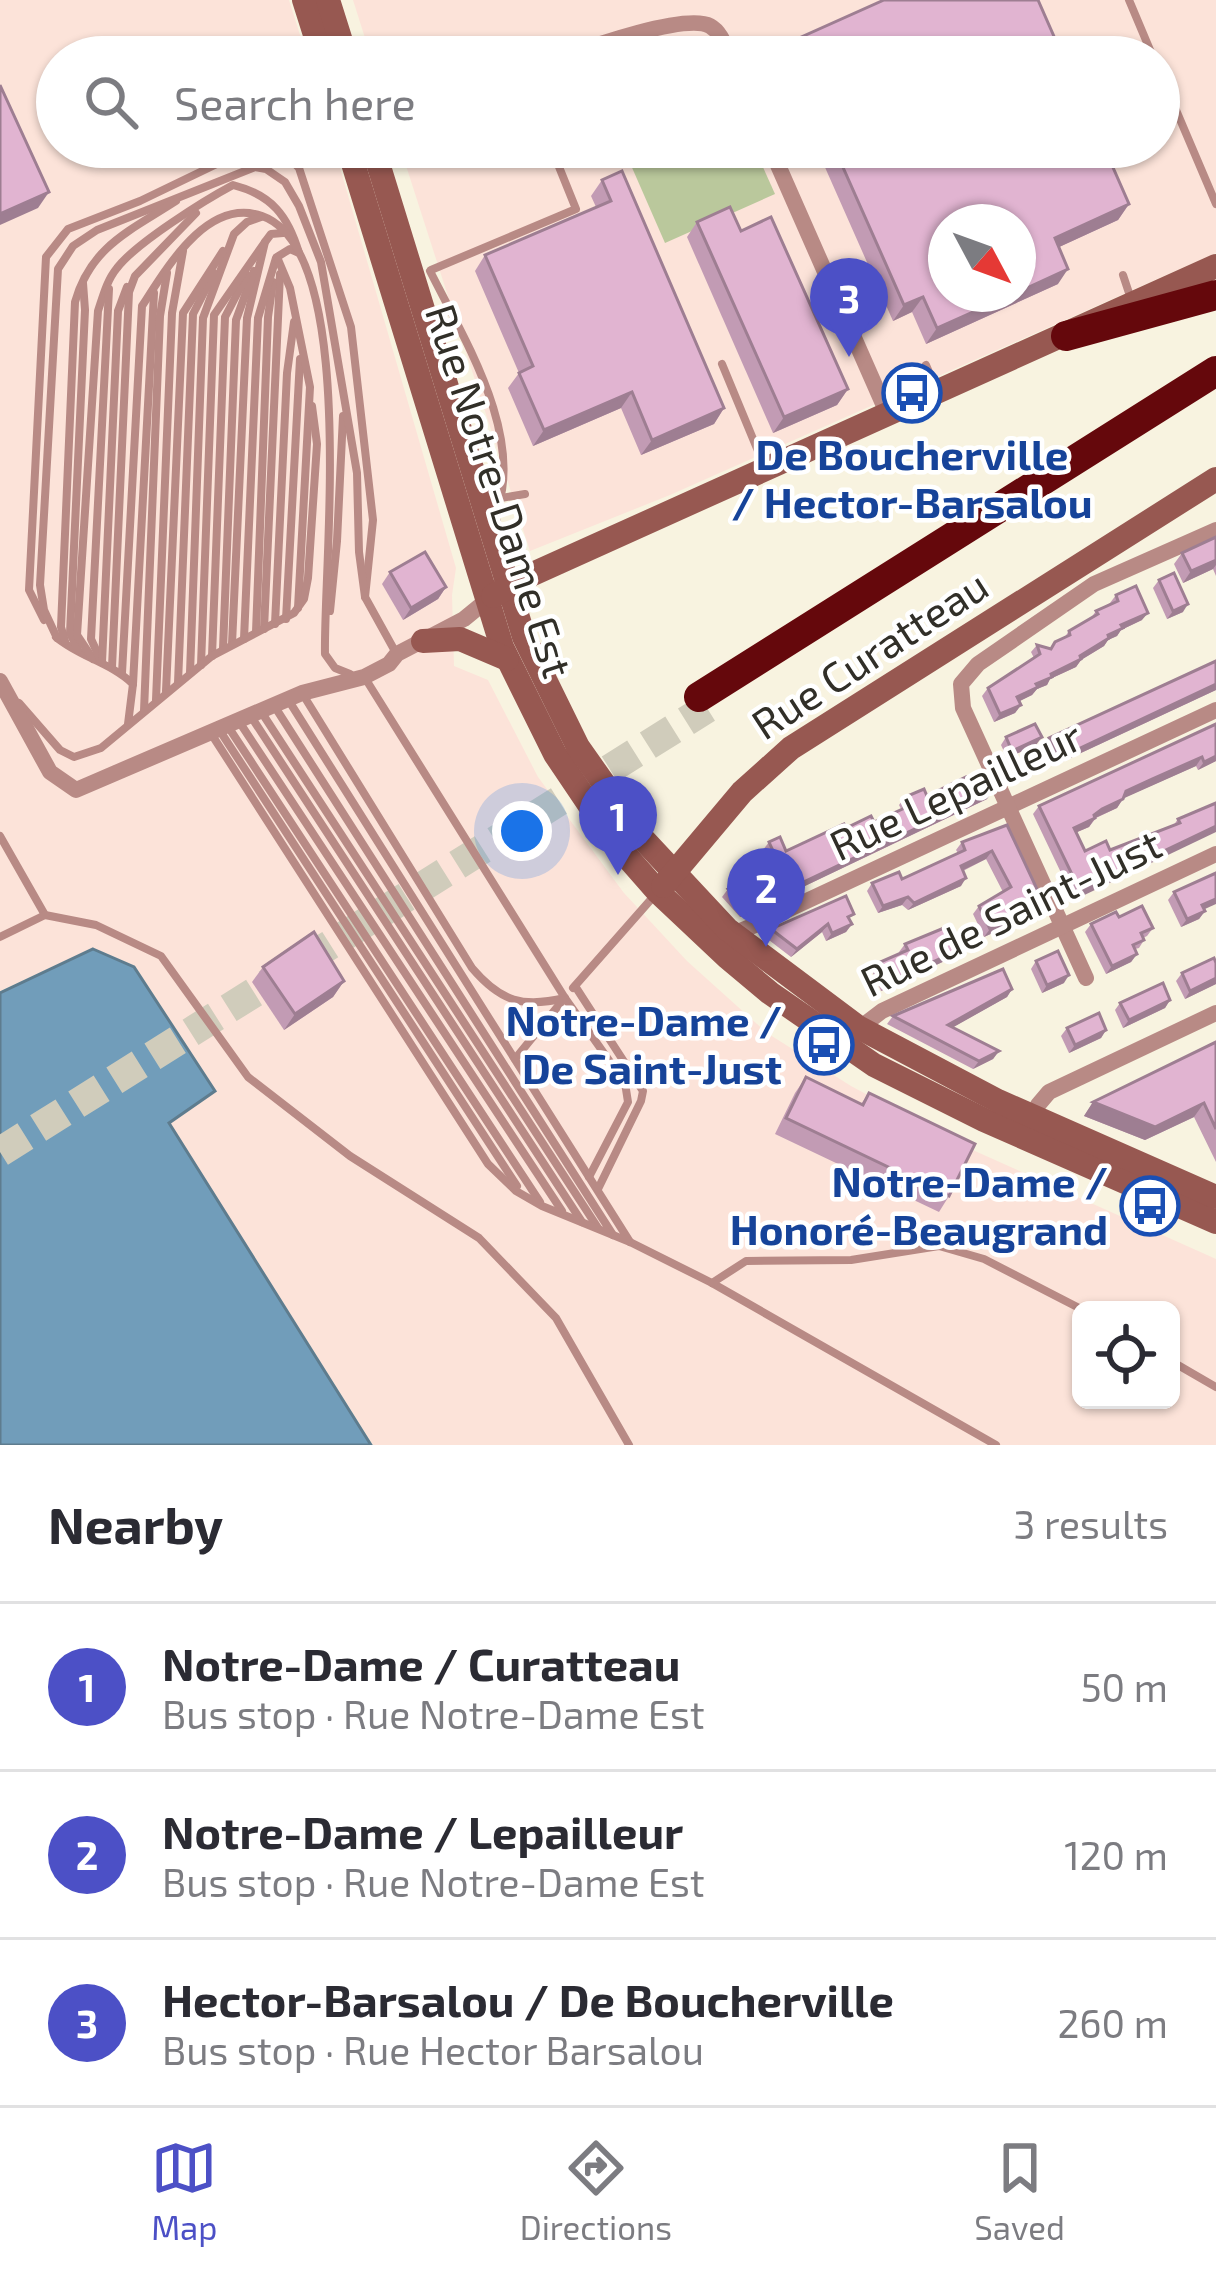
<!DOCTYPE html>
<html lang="en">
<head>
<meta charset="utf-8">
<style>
	body { margin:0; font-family:"Exo 2",sans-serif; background:#f7f7f7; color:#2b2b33 }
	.controls { position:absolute; right:36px; bottom:36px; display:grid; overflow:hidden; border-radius:18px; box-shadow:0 3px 9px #0004 }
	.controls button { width:108px; height:108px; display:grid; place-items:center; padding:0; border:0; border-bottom:3px solid #e1e1e2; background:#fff; color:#2b2b33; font:60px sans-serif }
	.compass { position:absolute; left:928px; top:204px; width:108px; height:108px; border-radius:50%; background:#fff; box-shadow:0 3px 9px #0004; rotate:131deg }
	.you { position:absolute; left:522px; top:831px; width:42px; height:42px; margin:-30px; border:9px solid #fff; border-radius:50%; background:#1a73e8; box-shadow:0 0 0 18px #1a73e833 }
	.badge { display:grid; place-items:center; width:78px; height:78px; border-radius:50%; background:#4c50c6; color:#fff; font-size:39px; font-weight:700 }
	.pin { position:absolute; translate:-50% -99px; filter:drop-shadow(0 3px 6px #0008) }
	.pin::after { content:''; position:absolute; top:63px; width:42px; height:36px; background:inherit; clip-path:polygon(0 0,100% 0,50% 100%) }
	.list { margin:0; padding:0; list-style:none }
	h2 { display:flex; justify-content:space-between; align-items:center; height:156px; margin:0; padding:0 48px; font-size:51px }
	h2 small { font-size:39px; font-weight:400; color:#7c7c81 }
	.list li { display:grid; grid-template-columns:78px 1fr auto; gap:36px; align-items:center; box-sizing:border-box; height:168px; padding:0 48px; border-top:3px solid #e1e1e2 }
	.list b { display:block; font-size:45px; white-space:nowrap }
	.list p { margin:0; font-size:39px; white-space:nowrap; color:#7c7c81 }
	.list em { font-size:39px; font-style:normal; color:#7c7c81 }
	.icon { flex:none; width:66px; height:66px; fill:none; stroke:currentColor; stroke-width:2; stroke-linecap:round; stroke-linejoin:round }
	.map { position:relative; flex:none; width:1216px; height:1445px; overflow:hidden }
	.search { position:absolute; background:#fff; box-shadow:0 3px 9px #0004; left:36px; right:36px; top:36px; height:132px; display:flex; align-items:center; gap:30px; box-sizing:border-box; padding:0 42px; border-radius:66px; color:#7c7c81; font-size:45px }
	.sheet { height:660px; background:#fff }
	nav { display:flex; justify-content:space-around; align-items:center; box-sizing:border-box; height:168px; border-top:3px solid #e1e1e2; background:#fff; font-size:33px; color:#7c7c81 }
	nav a { display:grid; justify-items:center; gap:6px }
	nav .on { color:#4c50c6 }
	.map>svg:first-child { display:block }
	.industrial { fill:#fce3d9; fill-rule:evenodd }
	.green { fill:#bac89c }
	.water { fill:#719dba; stroke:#5e7c8e; stroke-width:3 }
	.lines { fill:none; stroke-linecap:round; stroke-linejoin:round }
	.highway-tunnel { stroke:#d0ccbb; stroke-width:30; stroke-dasharray:30 15; stroke-linecap:butt }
	.lane { stroke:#b88a85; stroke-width:8 }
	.street { stroke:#b88a85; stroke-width:16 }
	.secondary { stroke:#975851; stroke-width:24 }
	.highway { stroke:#65080c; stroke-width:30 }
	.wall { fill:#c29bb4 }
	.shaded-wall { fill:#9e7e92 }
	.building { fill:#e1b4d1; stroke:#9e7e92; stroke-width:3 }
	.labels { text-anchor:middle; stroke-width:9; stroke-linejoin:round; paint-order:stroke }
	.transit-label { font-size:42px; font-weight:bold; fill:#164399; stroke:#fff; text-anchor:end }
	.street-label { font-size:42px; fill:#312f28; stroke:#fff }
</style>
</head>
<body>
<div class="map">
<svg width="1216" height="1445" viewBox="0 0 1216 1445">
	<rect width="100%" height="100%" fill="#f8f3e0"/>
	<!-- industrial -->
	<g class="industrial">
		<path d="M0,0H289L307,57H57V147H334L456,568L452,595L454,666L488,680L538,777L624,893L687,961L767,1033L851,1086L957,1143L1216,1259V1445H373L169,1122L216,1091L135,966L93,948L0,991ZM1081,1310H1171V1400H1081Z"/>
		<path d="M353,0H1216V253L670,495L530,551L400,147H1159V57H371ZM946,222H1018V294H946Z"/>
	</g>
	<!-- green -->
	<g class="green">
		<polygon points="688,36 701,38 714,57 613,57"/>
		<polygon points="623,147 754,147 775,194 665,243"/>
	</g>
	<!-- water -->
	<polygon class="water" points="93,949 134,967 215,1091 169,1123 371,1445 0,1445 0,993"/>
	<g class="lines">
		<!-- highway-tunnel -->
		<polyline class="highway-tunnel" points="0,1152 707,708"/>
		<!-- lane -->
		<g class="lane">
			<polyline points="1129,0 1153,57"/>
			<polyline points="1159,70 1216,204"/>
			<polyline points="269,147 281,150 299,168 351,327 373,520 365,597 396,653"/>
			<polyline points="431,270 576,209 551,147"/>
			<path d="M430,271C464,339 528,440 494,518"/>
			<polyline points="1123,275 1132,302"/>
			<polyline points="722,364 763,463"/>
			<polyline points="926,365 935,386"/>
			<polyline points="501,498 525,494"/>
			<polyline points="330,611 337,541 343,416"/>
			<polyline points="286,619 300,359"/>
			<polyline points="44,620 29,590 46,257 68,229 140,201 252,147"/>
			<polyline points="275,624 287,373 294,322"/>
			<polyline points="264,629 280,274"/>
			<polyline points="256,632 268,317 273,282"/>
			<path d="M56,637C79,657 110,662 133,684L128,724"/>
			<polyline points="57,638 44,610 40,585 58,269 73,246 97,230 255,167 266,169 285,182 299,206 321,262 357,473 359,552 365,597"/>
			<polyline points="244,639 258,318 276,258"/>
			<path d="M65,641L61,627L75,302C91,246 130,231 176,201"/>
			<polyline points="232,644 247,318 265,242 271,234 283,233"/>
			<polyline points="223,649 236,320 254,271"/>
			<polyline points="78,650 70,633 85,310 83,283"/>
			<polyline points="212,656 225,317 247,275"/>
			<path d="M93,659L77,635L98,311C103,296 107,280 117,268C136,243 205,200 233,185C272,195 288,216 299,253L290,249L277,257L290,288L310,387L298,608"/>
			<polyline points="101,661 91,639 109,289"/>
			<polyline points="102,662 118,311 127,287"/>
			<polyline points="201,665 214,315 265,242"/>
			<polyline points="112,667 129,292 135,276 196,213"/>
			<path d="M122,673L142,306C168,266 208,197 262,216C359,250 323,569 325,654L335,668L350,674"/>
			<polyline points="190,673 203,318 234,234 247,222 261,217"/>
			<polyline points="365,678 565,998 625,1083 628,1102 589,1177"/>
			<polyline points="178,683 193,314 214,273"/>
			<polyline points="133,684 154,293"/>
			<polyline points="166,691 183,313 223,251"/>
			<path d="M302,693L472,968C501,1002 523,1008 565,998"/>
			<polyline points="156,700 172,313 183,251"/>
			<polyline points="289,701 630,1242"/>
			<polyline points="19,703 60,750 74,757 101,748 212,656 294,613 304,599 308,578 317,444 312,406"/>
			<polyline points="275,707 613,1235"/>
			<polyline points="144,711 160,316 167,273"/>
			<polyline points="262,713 598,1228"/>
			<polyline points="252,718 582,1222"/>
			<polyline points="240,723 562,1211"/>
			<polyline points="229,728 540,1202"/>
			<polyline points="220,731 517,1186"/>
			<polyline points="212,735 488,1164 516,1191 542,1206 630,1242 712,1283 996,1445"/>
			<polyline points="0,836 45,915 96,925 161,956 248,1077 350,1156 479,1238 556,1318 629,1445"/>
			<polyline points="0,937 45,915"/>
			<polyline points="575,986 643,1091 641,1101 598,1189"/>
			<polyline points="573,988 654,896"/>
			<polyline points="515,1059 563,1000"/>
			<polyline points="712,1283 746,1261 851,1260 939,1246 984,1259 1083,1310"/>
			<polyline points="1171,1361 1216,1387"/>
		</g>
		<!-- street -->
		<g class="street">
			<path d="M563,57C590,47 686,13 710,26C721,32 725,46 730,57"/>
			<polyline points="770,147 888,415"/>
			<polyline points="0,681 50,772 76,790 302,693 364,677 389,664 397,654 464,619 486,601"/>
			<polyline points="727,929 738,932 755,925 1216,710"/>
			<polyline points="1086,978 963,708 961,684 978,664 1094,584 1216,530"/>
			<polyline points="852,1034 882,1011 1216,854"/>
			<polyline points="1033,1124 1038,1105 1049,1092 1216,1013"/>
		</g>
		<!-- secondary -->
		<g class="secondary">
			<polyline points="304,0 322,57"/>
			<polyline points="328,0 346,57"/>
			<polyline points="348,147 502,647 555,754 615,843 658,892 727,957 770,993 874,1065 984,1120 1216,1222"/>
			<polyline points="373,147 524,637 578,747 643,839 727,929 858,1027 998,1101 1216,1197"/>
			<polyline points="493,596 526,577 1216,266"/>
			<polyline points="423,641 460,639 507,659"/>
			<polyline points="663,886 742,792 791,748 1216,479"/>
		</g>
		<!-- highway -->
		<g class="highway">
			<polyline points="1066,336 1216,295"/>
			<polyline points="699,697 1216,371"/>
		</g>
	</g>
	<!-- wall -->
	<g class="wall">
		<polygon points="788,43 1063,57 778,57"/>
		<polygon points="816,147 1104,147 1129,204 1118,220 1059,247 1058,284 926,344 912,312 893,321"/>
		<polygon points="602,180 724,408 714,424 641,455 621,408 533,446 508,388 519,373 475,271 485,255 596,207 591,196"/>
		<polygon points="697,222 741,231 848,389 837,405 773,433 687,237"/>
		<polygon points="1216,537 1216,576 1213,569 1183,583 1174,564 1182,553"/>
		<polygon points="390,572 446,587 438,599 403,620 382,584"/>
		<polygon points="1159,580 1183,612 1167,619 1153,588"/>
		<polygon points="1116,595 1142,620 1121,630 1117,636 1108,640 1104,646 1081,660 1076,667 1050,679 1047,685 1037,689 1032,695 1019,701 1021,705 1015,713 994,722 982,696 988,688 1034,658 1031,652 1037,645 1050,649 1055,642 1064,638 1069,631 1091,618 1096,611 1110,603"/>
		<polygon points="1216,661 1216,690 1053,766 1043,746 1049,738"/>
		<polygon points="1216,724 1216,761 1198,770 1196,766 1123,798 1117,808 1096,818 1089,827 1077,832 1085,851 1110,850 1173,826 1178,819 1216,803 1074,900 1033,814 1039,806"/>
		<polygon points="1006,737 1036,745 1007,758 1001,745"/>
		<polygon points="968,780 987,799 740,917 722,897 728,889 746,886 774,872 763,850 769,842 786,851 846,828 874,822 901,809 899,805 905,797 927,796"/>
		<polygon points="1007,825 1038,912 984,937 973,914 979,906 1003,892 986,859 963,871 961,886 908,910 902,905 878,913 867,891 872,883 902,879 958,853 956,850 962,842"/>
		<polygon points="1174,892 1204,909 1205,911 1199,919 1181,927 1168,900"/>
		<polygon points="1119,917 1153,928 1147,936 1143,938 1144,940 1139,948 1135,949 1137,954 1131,962 1106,974 1085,932 1091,924"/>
		<polygon points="850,921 852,924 846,932 826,941 822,932 791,957 765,937 771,929"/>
		<polygon points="905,944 959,950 953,957 881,991 872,971 878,963 900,953 899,952"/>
		<polygon points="1036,961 1064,983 1042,993 1031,969"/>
		<polygon points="1216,963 1216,984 1185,999 1176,981 1182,973"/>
		<polygon points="263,967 344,981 333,997 284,1030 252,982"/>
		<polygon points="1012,989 1007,997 953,1027 999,1051 993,1059 973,1069 887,1024 893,1016"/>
		<polygon points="1170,1000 1165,1008 1123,1028 1115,1010 1120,1003"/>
		<polygon points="1067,1028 1106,1030 1101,1038 1069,1053 1061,1036"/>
		<polygon points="1216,1042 1216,1162 1194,1117 1145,1140 1084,1116 1093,1102"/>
		<polygon points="806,1077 861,1104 869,1093 949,1196 939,1212 775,1134 795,1093"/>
	</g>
	<!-- shaded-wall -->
	<g class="shaded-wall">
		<polygon points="49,192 38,208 0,225 0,214"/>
		<polygon points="1129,204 1118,220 1044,254 1055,238"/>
		<polygon points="1068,269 1058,284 926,344 937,328 1013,294 1018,294 1018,292"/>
		<polygon points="923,297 912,312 893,321 904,305"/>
		<polygon points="848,389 837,405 773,433 784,417"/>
		<polygon points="632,392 621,408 533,446 544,430"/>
		<polygon points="724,408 714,424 641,455 652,440"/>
		<polygon points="1216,560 1216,565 1213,569 1183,583 1191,571"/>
		<polygon points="446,587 438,599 403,620 411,608"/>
		<polygon points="1188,604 1183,612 1167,619 1173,611"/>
		<polygon points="1148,613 1142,620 1121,630 1117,636 1108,640 1104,646 1081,660 1076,667 1050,679 1047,685 1037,689 1032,695 1012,705 1017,697 1080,656 1121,625"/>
		<polygon points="1216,684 1216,690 1053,766 1059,758"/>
		<polygon points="1021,705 1015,713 994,722 1000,714"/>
		<polygon points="1042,737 1036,745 1007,758 1012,751"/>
		<polygon points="1216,756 1216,761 1198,770 1204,762"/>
		<polygon points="1202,757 1196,766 1120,800 1126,791"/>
		<polygon points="992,792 987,799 740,917 745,910"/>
		<polygon points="1123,799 1117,808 1095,818 1089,827 1068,836 1074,828 1102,809"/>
		<polygon points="1216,826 1216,832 1074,900 1080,891"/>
		<polygon points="992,851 986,859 955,874 961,866"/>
		<polygon points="966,878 961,886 908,910 914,903"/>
		<polygon points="908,897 902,905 878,913 883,906"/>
		<polygon points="1216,899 1216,904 1196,913 1202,905"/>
		<polygon points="1044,904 1038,912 984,937 990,929"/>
		<polygon points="1205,911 1199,919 1181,927 1187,919"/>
		<polygon points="828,924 822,932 791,957 797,949"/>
		<polygon points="852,924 846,932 826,941 832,933"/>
		<polygon points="959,950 953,957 881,991 886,983"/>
		<polygon points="1137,954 1131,962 1106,974 1112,966"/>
		<polygon points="1069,975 1064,983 1042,993 1047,985"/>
		<polygon points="1216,978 1216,984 1185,999 1190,991"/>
		<polygon points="344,981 333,997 284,1030 295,1014"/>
		<polygon points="1012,989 1007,997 943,1033 948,1025"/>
		<polygon points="1170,1000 1165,1008 1123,1028 1129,1020"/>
		<polygon points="1106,1030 1101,1038 1069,1053 1075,1045"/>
		<polygon points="999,1051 993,1059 973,1069 979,1061"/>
		<polygon points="1093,1102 1204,1103 1194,1117 1145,1140 1084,1116"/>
	</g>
	<!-- building -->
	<g class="building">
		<polygon points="884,0 1038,0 1063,57 794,57 788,43"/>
		<polygon points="0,85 49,192 0,214"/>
		<polygon points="834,147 1104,147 1129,204 1055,238 1068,269 1018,292 1018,222 946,222 946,294 1013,294 937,328 923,297 904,305"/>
		<polygon points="622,171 724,408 652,440 632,392 544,430 519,373 533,366 485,255 611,201 602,180"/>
		<polygon points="730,207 741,231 771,217 848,389 784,417 697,222"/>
		<polygon points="1216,537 1216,560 1191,571 1182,553"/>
		<polygon points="425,552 446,587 411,608 390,572"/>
		<polygon points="1174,573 1188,604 1173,611 1159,580"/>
		<polygon points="1136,586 1148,613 1121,625 1123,628 1108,635 1109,638 1080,656 1081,659 1051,674 1052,677 1036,684 1038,687 1017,697 1021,705 1000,714 988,688 1040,654 1037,645 1051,649 1055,642 1070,635 1069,631 1098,614 1096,611 1118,601 1116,595"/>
		<polygon points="1216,661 1216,684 1059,758 1049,738"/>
		<polygon points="1035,724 1042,737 1012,751 1006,737"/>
		<polygon points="1216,724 1216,756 1204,762 1202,757 1152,779 1126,791 1123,799 1102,809 1094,815 1095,818 1074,828 1085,851 1106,841 1110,850 1180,823 1178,819 1216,803 1216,826 1080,891 1039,806"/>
		<polygon points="984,773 992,792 745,910 728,889 743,882 746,886 777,870 780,866 769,842 780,837 786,851 844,824 846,828 871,816 874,822 909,806 905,797 924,789 927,796 966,777 968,780"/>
		<polygon points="1007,825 1044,904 990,929 979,906 1011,887 992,851 961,866 966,878 914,903 908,897 883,906 872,883 899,872 902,879 965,850 962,842"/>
		<polygon points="1216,873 1216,899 1202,905 1205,911 1187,919 1174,892"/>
		<polygon points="846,896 854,914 848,917 852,924 832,933 828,924 797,949 771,929"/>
		<polygon points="1142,906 1153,928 1141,933 1144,940 1133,945 1137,954 1112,966 1091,924 1116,912 1119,917"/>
		<polygon points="944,928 946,932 950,930 959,950 886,983 878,963 908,950 905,944"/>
		<polygon points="314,932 344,981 295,1014 263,967"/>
		<polygon points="1058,951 1069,975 1047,985 1036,961"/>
		<polygon points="1214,958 1216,963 1216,978 1190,991 1182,973"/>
		<polygon points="1003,969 1012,989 948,1025 999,1051 979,1061 893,1016"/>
		<polygon points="1163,983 1170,1000 1129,1020 1120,1003"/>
		<polygon points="1099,1013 1106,1030 1075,1045 1067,1028"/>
		<polygon points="1216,1042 1216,1129 1204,1103 1155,1127 1093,1102"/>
		<polygon points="806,1077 863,1105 869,1093 975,1144 949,1196 786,1118"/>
	</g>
	<!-- icons -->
	<defs>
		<symbol id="bus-ring" viewBox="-11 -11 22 22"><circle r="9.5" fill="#fff" stroke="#1a4fb4" stroke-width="1.5"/><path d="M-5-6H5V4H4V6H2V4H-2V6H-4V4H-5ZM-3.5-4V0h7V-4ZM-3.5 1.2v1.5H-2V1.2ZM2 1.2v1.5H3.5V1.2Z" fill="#1a4fb4"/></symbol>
	</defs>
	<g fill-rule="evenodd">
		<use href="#bus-ring" x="879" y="360" width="66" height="66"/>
		<use href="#bus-ring" x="791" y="1012" width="66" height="66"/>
		<use href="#bus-ring" x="1117" y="1173" width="66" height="66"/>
	</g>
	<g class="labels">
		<!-- transit labels -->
		<g class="transit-label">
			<text x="912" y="470" text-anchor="middle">De Boucherville<tspan x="912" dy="48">/ Hector-Barsalou</tspan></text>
			<text x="782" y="1036">Notre-Dame /<tspan x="782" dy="48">De Saint-Just</tspan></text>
			<text x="1108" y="1197">Notre-Dame /<tspan x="1108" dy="48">Honoré-Beaugrand</tspan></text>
		</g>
		<!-- street labels -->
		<g class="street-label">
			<text transform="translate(499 491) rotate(72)" y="15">Rue Notre-Dame Est</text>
			<text transform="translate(870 655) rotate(-33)" y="15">Rue Curatteau</text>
			<text transform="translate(956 791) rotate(-25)" y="15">Rue Lepailleur</text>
			<text transform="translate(1011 913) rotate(-26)" y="15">Rue de Saint-Just</text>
		</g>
	</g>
</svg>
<div class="controls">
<button><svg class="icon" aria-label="locate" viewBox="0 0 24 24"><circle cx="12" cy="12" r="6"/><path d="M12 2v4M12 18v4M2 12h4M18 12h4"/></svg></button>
</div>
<svg class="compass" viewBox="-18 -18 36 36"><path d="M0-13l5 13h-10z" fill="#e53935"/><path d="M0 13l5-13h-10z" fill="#7c7c81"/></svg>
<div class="you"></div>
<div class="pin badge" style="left:618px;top:875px">1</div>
<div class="pin badge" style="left:766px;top:947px">2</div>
<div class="pin badge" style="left:849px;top:357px">3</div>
<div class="search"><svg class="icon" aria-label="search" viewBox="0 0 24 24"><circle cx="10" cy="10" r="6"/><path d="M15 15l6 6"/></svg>Search here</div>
</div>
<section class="sheet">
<h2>Nearby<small>3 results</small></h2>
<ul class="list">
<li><span class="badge">1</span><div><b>Notre-Dame / Curatteau</b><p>Bus stop · Rue Notre-Dame Est</p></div><em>50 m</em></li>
<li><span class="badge">2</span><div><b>Notre-Dame / Lepailleur</b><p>Bus stop · Rue Notre-Dame Est</p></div><em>120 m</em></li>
<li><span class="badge">3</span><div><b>Hector-Barsalou / De Boucherville</b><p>Bus stop · Rue Hector Barsalou</p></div><em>260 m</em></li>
</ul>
</section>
<nav>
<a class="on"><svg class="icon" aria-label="map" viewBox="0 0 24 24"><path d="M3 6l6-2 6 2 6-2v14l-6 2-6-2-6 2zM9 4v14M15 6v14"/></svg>Map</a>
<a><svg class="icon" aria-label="directions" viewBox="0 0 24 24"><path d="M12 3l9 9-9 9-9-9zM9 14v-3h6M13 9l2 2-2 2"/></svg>Directions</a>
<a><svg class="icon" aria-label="saved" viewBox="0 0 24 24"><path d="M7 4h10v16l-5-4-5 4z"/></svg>Saved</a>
</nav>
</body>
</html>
